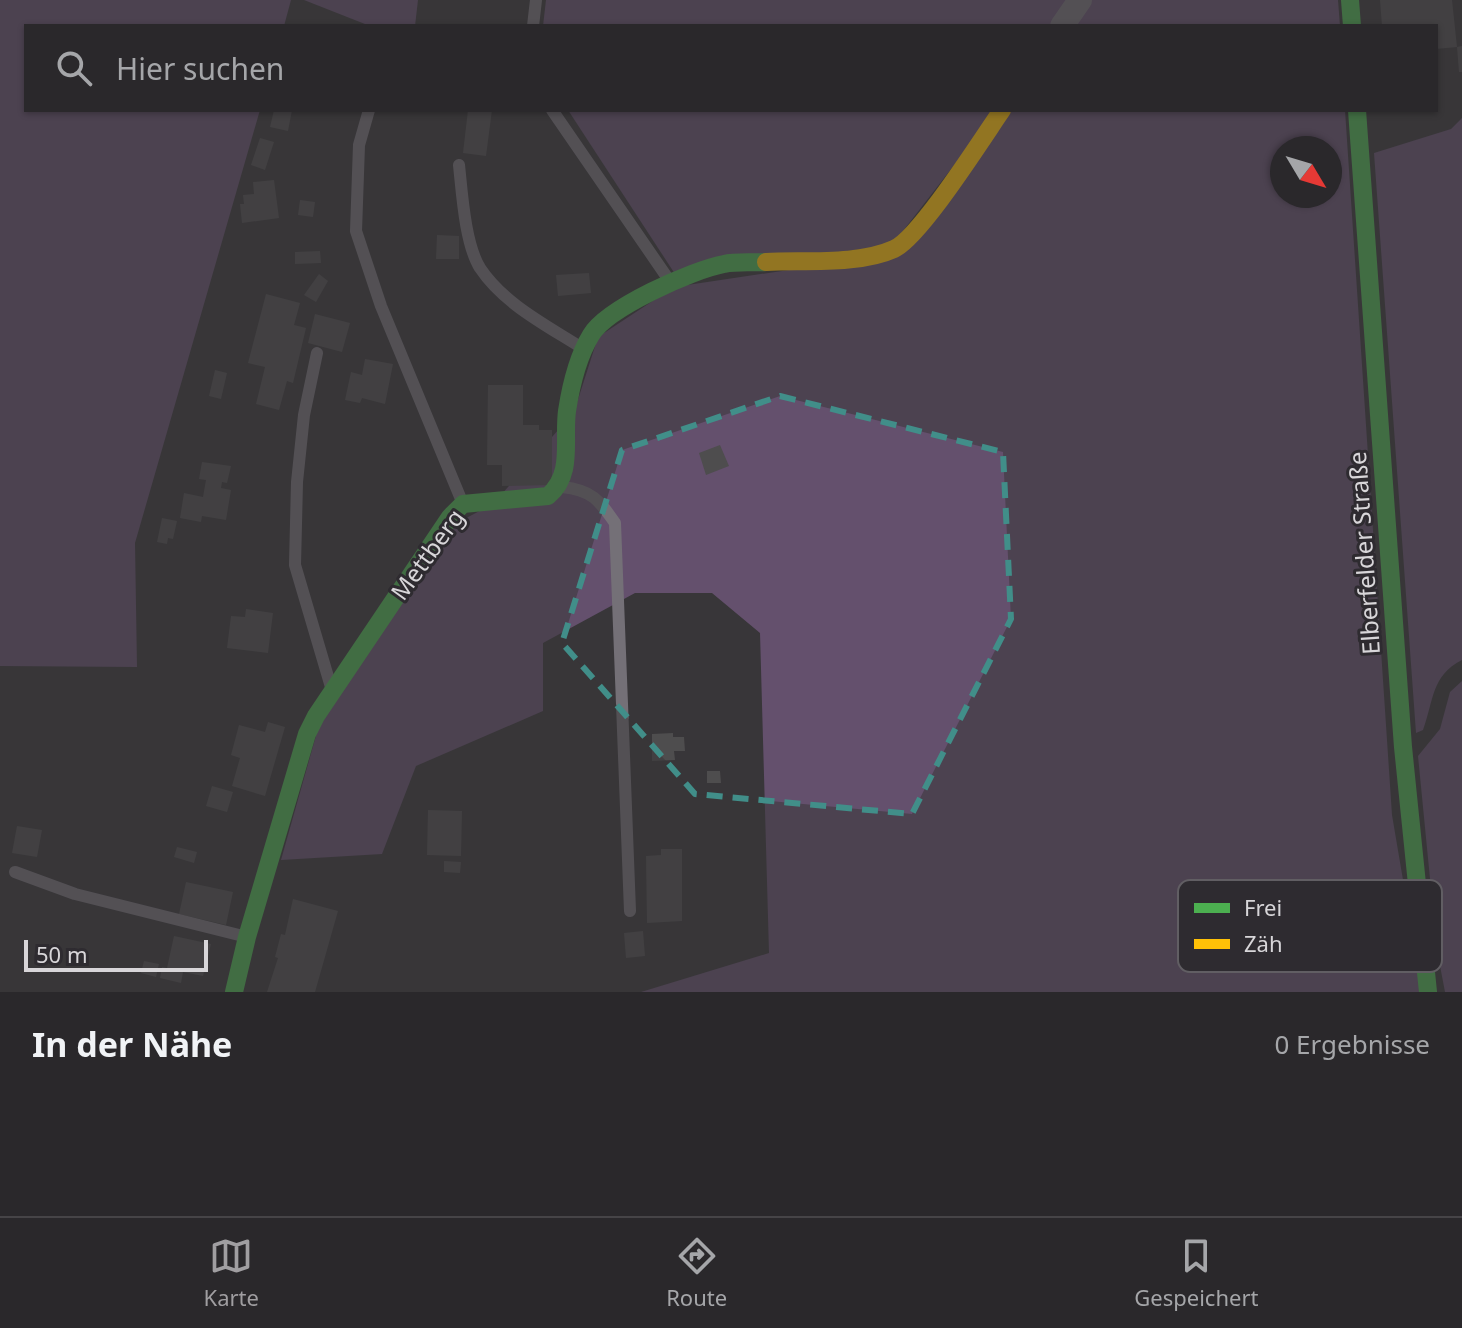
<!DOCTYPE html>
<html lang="de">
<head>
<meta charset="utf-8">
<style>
	body { margin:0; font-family:"Noto Sans",sans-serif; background:#323033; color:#f1f3f6 }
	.compass { position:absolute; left:1270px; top:136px; width:72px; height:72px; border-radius:50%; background:#2a282b; box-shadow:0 2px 6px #0004; rotate:128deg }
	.scale { position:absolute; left:24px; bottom:20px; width:184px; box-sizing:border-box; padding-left:8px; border:4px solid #d8d6d9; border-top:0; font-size:22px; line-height:28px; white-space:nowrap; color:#d8d6d9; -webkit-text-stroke:6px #2e2b30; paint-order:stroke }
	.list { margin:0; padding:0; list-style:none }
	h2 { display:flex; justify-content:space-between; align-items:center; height:104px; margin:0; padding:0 32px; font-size:34px }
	h2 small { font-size:26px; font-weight:400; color:#a5a6a9 }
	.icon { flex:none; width:44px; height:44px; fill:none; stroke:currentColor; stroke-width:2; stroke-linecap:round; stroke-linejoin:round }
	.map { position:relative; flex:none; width:1462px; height:992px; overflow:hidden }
	.search { position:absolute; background:#2a282b; box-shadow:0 2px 6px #0004; left:24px; right:24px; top:24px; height:88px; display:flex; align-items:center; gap:20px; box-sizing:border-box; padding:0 28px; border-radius:0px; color:#a5a6a9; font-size:30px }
	.sheet { height:224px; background:#2a282b }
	nav { display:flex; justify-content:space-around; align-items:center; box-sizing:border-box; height:112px; border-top:2px solid #464447; background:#2a282b; font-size:22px; color:#a5a6a9 }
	nav a { display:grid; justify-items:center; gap:4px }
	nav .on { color:#a09ea1 }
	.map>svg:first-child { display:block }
	.green { fill:#64506d; fill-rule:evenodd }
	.building { fill:#4e4d4e }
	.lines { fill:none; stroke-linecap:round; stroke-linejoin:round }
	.lane { stroke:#747077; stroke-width:12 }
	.street { stroke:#747077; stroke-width:24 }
	.fast { stroke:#4caf50; stroke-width:18 }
	.slow { stroke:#ffc107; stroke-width:18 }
	.marked { fill:none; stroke:#418e89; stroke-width:6; stroke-dasharray:16 10; stroke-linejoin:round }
	.labels { text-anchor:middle; stroke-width:6; stroke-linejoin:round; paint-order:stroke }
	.street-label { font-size:24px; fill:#d8d6d9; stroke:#2e2b30 }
	.key { fill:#2e2b30; stroke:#615e63; stroke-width:2 }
	.key-label { font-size:22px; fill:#d8d6d9 }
</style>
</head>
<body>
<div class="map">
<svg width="1462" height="992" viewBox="0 0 1462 992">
	<rect width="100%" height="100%" fill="#383639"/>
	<!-- green -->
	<g class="green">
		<polygon points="0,0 291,0 284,26 26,26 26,110 260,110 135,543 137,667 0,666"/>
		<polygon points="304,0 418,0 415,26 370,26"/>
		<polygon points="546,0 1074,0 1055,26 543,26"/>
		<polygon points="1088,0 1338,0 1340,26 1069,26"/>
		<polygon points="568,110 997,110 892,245 675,274"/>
		<path d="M1009,110H1345L1392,815L1422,992H641L769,953L760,633L712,593H635L543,643V711L416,766L382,854L281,860L319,725L451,526L493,504L574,412L598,337L674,287L896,254ZM1282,148H1330V196H1282Z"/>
		<path d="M1462,118V660C1431,676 1434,700 1423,730L1416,733L1374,153L1451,129Z"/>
		<polygon points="1462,681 1462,992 1445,992 1437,950 1418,756 1440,729 1450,692"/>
	</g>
	<!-- building -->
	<g class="building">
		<polygon points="1380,0 1452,0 1457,47 1436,49 1436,26 1382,26"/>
		<polygon points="1462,46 1462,72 1459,72 1457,47"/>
		<polygon points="274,110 292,110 288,131 270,127"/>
		<polygon points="468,110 492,110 486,156 463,153"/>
		<polygon points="260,138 274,142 265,170 251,165"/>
		<polygon points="274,180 279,218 242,223 240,204 244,204 243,195 254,194 253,182"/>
		<polygon points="300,200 315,202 313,217 298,215"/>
		<polygon points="437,235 459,236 459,259 436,259"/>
		<polygon points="320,251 321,263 295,264 295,252"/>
		<polygon points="589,273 591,293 558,296 556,275"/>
		<polygon points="319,274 328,281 316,302 304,295"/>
		<polygon points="266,294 300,303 294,325 306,328 293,383 287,381 279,410 256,404 265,367 248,363"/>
		<polygon points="315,314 350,323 342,352 308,343"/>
		<polygon points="365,359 393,364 385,404 362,398 360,403 345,400 351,372 362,375"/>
		<polygon points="215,370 227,373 221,399 209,396"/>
		<polygon points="488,385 523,385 523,425 539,425 539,430 552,430 552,485 502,486 502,465 487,465"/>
		<polygon points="720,445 729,466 706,475 699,453"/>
		<polygon points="202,462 231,466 227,483 222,482 221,488 231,490 226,520 202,516 201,522 180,518 184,493 203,497 206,480 199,479"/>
		<polygon points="162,518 177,521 173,539 168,538 167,544 157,542"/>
		<polygon points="246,609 273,613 268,653 227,648 231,616 245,617"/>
		<polygon points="268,722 285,727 265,796 232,786 240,758 231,755 239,725 265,732"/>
		<polygon points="673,733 673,737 684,737 685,751 674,751 675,760 652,761 652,734"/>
		<polygon points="707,771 720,771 721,783 707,783"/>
		<polygon points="212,786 233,792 227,812 206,806"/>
		<polygon points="428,810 462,811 461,856 427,855"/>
		<polygon points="17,826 42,830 37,857 12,853"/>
		<polygon points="177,847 197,852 194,863 174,857"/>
		<polygon points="661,849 682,849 682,921 647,923 646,856 661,855"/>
		<polygon points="444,861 461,862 460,873 444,872"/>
		<polygon points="186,882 233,892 226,925 179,914"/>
		<polygon points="293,899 338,911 315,992 267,992 278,958 275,957 281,934 285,935"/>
		<polygon points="643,931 645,956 626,958 624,933"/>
		<polygon points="174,936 211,944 203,976 183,972 181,983 160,978 162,967 167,968"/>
		<polygon points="144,961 159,964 156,977 141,973"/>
	</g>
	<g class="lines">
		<!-- lane -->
		<g class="lane">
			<polyline points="533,26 536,0"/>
			<polyline points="369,110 359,145 356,231 381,306 463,504"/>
			<polyline points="552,110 671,283"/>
			<path d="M459,165C462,193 465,244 480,268C504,304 546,325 582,348"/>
			<polyline points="317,353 304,415 297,482 295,565 331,687"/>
			<path d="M562,487C592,490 599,500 615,523L630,911"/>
			<polyline points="15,872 75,894 247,937"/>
		</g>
		<!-- street -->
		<polyline class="street" points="1062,26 1080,0"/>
		<!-- fast -->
		<g class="fast">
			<polyline points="1350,0 1352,26"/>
			<polyline points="1357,110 1403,747 1428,992"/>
			<path d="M234,992L247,937L307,734L316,716L450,517L463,504L548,496C574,474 563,441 567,411C571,385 577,358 591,335C607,308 692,270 724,264C737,261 753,263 766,262"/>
		</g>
		<!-- slow -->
		<path class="slow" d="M766,262C804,260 859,265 894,249C920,237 982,139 1002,110"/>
	</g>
	<!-- marked area -->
	<path d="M0 0H1462V992H0ZM780,396L1003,452L1011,619L912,814L695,794L562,643L622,450Z" fill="#383639" fill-opacity=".55" fill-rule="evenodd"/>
	<path class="marked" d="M780,396L1003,452L1011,619L912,814L695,794L562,643L622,450Z"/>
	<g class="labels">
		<!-- street labels -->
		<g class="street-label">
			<text transform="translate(1365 553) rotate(-94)" y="8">Elberfelder Straße</text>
			<text transform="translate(428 555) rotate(-54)" y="8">Mettberg</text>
		</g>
	</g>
	<!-- legend -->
	<rect x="1178" y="880" width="264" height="92" rx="12" class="key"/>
	<rect x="1194" y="903" width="36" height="10" fill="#4caf50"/>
	<rect x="1194" y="939" width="36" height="10" fill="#ffc107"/>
	<g class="key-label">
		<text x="1244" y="916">Frei</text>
		<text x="1244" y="952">Zäh</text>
	</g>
</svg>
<svg class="compass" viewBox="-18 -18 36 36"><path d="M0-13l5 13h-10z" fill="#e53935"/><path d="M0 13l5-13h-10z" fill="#a5a6a9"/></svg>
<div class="scale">50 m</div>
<div class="search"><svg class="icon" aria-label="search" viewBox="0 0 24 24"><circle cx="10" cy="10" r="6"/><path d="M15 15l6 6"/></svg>Hier suchen</div>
</div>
<section class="sheet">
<h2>In der Nähe<small>0 Ergebnisse</small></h2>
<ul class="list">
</ul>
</section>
<nav>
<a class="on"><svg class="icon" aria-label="map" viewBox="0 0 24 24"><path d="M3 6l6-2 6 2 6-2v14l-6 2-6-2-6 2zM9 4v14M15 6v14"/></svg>Karte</a>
<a><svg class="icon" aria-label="directions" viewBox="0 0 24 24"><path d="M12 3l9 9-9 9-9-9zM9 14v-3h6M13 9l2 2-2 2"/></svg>Route</a>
<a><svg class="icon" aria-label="saved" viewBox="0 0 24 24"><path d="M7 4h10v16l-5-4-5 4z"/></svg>Gespeichert</a>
</nav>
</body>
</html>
